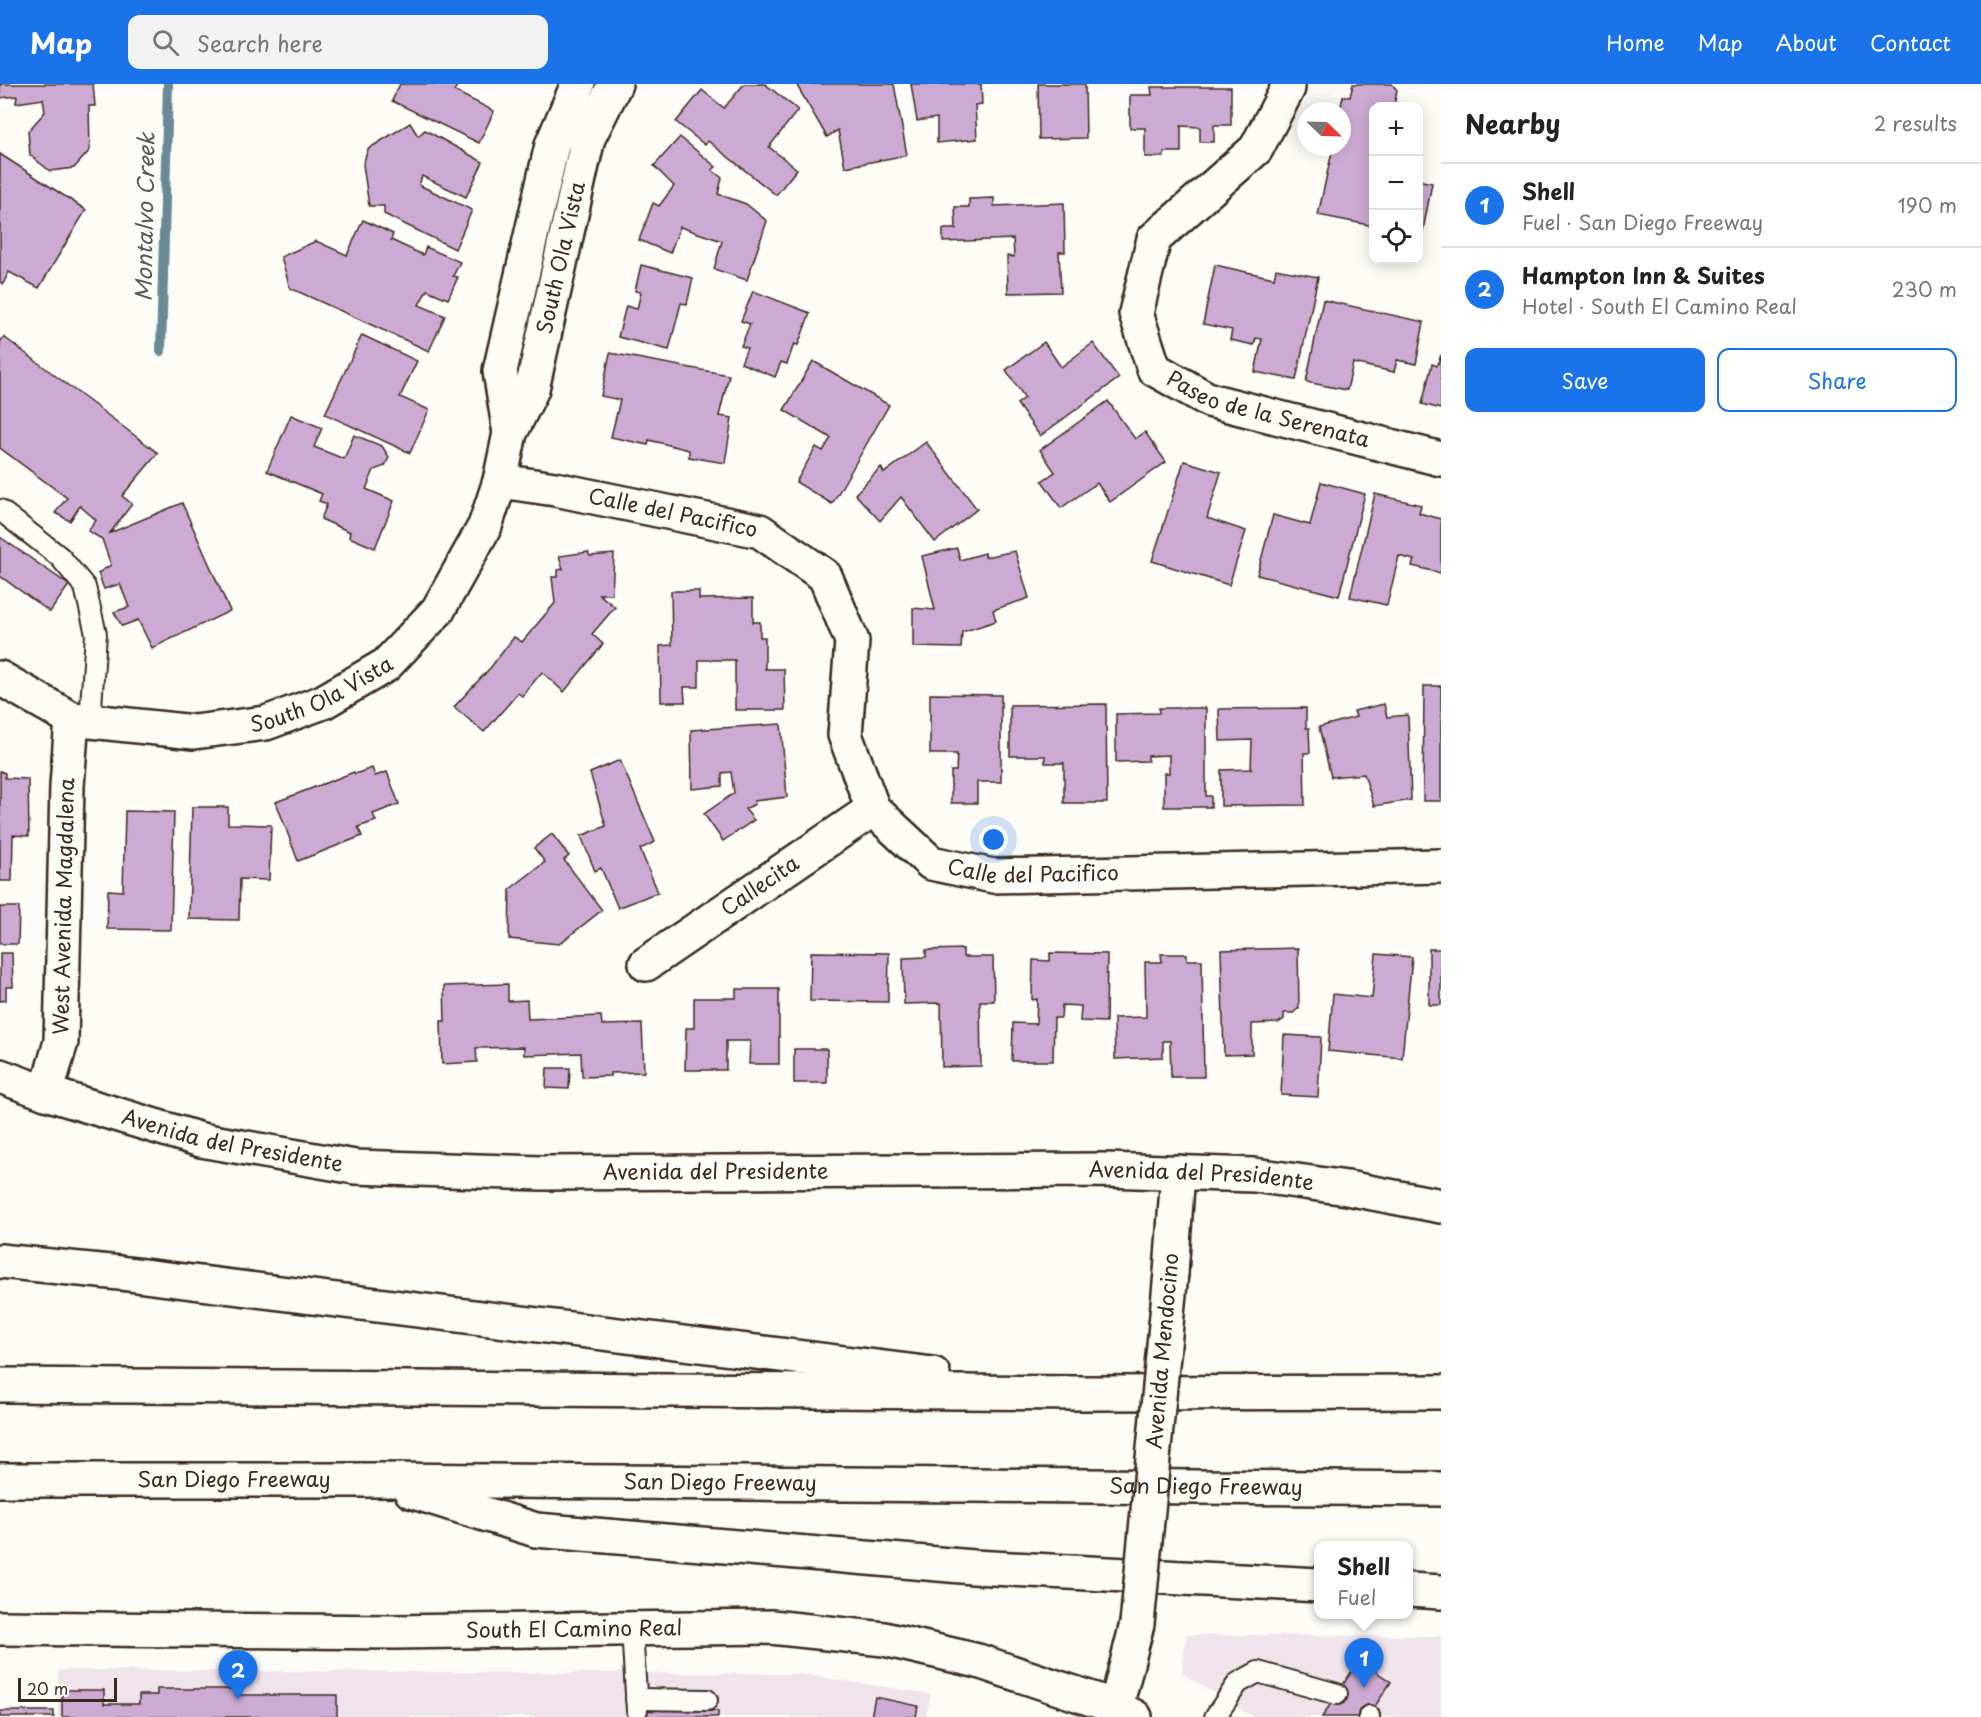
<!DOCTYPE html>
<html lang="en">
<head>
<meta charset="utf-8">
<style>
	body { margin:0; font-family:"Playpen Sans",sans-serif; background:#f2f2f2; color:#222 }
	.controls { position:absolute; right:18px; top:18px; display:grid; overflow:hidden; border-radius:12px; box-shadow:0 3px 15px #0003 }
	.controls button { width:54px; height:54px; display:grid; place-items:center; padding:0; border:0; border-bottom:2px solid #e0e0e0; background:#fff; color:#222; font:30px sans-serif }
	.compass { position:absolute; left:1297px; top:18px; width:54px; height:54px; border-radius:50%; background:#fff; box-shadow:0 3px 15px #0003; rotate:113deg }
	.scale { position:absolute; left:18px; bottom:15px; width:99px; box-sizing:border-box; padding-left:6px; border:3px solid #3b2a1e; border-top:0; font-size:16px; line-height:21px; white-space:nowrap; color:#3b2a1e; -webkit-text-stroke:4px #fdfcf7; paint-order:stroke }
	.you { position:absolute; left:994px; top:756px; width:21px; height:21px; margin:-15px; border:4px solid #fff; border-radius:50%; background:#1a73e8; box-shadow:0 0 0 9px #1a73e833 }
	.badge { display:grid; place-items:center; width:39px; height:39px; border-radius:50%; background:#1a73e8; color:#fff; font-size:20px; font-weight:700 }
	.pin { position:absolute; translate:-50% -50px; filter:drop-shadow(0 2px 3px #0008) }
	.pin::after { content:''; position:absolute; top:32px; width:21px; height:18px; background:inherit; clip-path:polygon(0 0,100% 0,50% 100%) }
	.popup { position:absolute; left:1314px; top:1457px; width:99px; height:78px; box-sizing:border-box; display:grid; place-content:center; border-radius:12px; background:#fff; filter:drop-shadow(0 2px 4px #0005); font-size:20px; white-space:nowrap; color:#767676 }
	.popup b { font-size:22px; color:#222 }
	.popup::after { content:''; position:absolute; left:50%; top:100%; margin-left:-12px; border:12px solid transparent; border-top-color:#fff }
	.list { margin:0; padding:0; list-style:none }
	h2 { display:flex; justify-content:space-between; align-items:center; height:78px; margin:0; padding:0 24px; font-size:26px }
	h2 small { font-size:20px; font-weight:400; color:#767676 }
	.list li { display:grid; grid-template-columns:39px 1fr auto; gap:18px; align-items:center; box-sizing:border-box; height:84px; padding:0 24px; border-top:2px solid #e0e0e0 }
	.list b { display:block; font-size:22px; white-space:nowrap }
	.list p { margin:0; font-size:20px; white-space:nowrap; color:#767676 }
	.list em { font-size:20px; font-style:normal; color:#767676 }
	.actions { display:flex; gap:12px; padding:18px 24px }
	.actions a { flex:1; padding:14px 0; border:2px solid #1a73e8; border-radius:12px; text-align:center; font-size:21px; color:#1a73e8 }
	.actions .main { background:#1a73e8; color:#fff }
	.icon { flex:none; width:33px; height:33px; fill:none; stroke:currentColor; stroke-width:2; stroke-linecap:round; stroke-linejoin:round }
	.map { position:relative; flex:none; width:1441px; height:1633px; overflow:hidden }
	header { display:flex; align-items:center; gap:36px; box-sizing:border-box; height:84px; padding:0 30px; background:#1a73e8; color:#fff }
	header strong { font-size:28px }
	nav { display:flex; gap:33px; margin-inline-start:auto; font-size:21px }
	.search { width:420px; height:54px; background:#f2f2f2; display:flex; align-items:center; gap:15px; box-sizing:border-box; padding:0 21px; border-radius:12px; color:#767676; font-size:22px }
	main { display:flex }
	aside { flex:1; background:#fff }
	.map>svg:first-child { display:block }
	.built { fill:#efe3ec }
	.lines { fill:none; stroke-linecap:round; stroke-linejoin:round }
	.stream { stroke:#678995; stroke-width:10 }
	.building { fill:#cdaad4; stroke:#3b2a1e; stroke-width:1.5 }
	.lane-casing { stroke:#3b2a1e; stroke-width:24 }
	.street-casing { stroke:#3b2a1e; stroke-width:38 }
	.secondary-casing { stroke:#3b2a1e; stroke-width:38 }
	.primary-casing { stroke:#3b2a1e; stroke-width:38 }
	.highway-casing { stroke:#3b2a1e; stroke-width:38 }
	.lane { stroke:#fdfcf7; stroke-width:20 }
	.street { stroke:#fdfcf7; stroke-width:33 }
	.secondary { stroke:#fdfcf7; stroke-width:33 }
	.primary { stroke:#fdfcf7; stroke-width:33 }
	.highway { stroke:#fdfcf7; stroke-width:33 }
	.secondary-bridge-casing { stroke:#3b2a1e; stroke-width:38; stroke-linecap:butt }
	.secondary-bridge { stroke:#fdfcf7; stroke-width:33 }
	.labels { text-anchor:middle; stroke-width:5; stroke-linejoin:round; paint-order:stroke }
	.street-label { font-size:21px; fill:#3b2a1e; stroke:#fdfcf7 }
	.water-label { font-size:22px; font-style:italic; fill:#515a5a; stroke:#fdfcf7 }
</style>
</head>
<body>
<header>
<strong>Map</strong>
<div class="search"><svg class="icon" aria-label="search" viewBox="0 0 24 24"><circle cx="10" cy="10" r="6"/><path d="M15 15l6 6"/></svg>Search here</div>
<nav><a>Home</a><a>Map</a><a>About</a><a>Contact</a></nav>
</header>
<main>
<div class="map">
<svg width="1441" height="1633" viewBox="0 0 1441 1633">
	<rect width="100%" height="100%" fill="#fdfcf7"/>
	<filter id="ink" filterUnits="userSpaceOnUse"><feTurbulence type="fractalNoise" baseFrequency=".0167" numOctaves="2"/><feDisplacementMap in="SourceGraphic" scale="12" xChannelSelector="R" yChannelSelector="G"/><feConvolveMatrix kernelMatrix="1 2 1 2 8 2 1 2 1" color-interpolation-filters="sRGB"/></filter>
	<g filter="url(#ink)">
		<!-- built -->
		<g class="built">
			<polygon points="1186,1551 1441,1552 1441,1633 1253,1633 1182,1589"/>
			<polygon points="58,1586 800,1590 931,1610 926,1633 58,1633"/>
		</g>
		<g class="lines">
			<!-- stream -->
			<polyline class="stream" points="161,267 168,0"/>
		</g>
		<!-- building -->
		<g class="building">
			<polygon points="0,0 93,0 95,22 89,22 90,66 74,84 50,87 30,71 28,47 45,28 43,15 16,19 17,12 0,14"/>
			<polygon points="400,0 458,0 454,7 494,27 479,59 392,17"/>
			<polygon points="744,0 765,0 798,26 769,63 797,85 776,111 708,57 705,61 676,38 702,6 724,24"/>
			<polygon points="796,0 894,0 907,71 845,83 838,46 827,53"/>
			<polygon points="911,0 981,0 982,20 975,21 977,55 937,59 937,34 917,37"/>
			<polygon points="1038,0 1085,0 1086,54 1039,55"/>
			<polygon points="1353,0 1392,0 1397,6 1394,22 1374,22 1374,142 1318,131 1333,63 1342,63 1342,27 1340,27 1343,12 1350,13"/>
			<polygon points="1151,3 1231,3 1231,41 1214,41 1214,58 1200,58 1200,43 1181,42 1181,68 1164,68 1164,73 1145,73 1145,44 1130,44 1130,11 1152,11"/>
			<polygon points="410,39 418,52 425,46 483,78 466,113 422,92 419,101 472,126 455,165 384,130 384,122 369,122 363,80 368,65"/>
			<polygon points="680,53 716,83 712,86 722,94 718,110 746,120 767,137 747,196 714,185 722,157 680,143 670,169 639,156 653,119 659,122 674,102 654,82"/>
			<polygon points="0,70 86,126 39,204 9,188 3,200 0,198"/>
			<polygon points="1418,96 1432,99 1422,152 1418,151"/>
			<polygon points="994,114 994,122 1064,119 1065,168 1059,168 1061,208 1008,209 1007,172 1014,173 1013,155 943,158 943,145 956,145 955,123 969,123 969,115"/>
			<polygon points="363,136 393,150 391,156 423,171 426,163 460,178 453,192 458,193 448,215 427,206 419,221 445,232 429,267 290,204 281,173 316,157 347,171"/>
			<polygon points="641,181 693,194 687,220 681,219 669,266 618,253 626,222 637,225 641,208 635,207"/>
			<polygon points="1215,181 1274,194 1276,185 1318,193 1296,296 1255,288 1262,255 1256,254 1254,261 1230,256 1232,246 1203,240"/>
			<polygon points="753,207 810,229 798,261 794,260 787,280 781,278 775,293 741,279 747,264 741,262 750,240 741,237"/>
			<polygon points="1323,216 1424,238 1416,280 1397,276 1394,288 1353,279 1347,306 1306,298"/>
			<polygon points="362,251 417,277 400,313 429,326 410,369 325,330"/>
			<polygon points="4,253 158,369 122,412 132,420 110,449 182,419 230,527 152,564 138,536 122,542 114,528 129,523 120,500 104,505 98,489 111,481 102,455 88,447 96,436 80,422 70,437 55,429 67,414 0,364 0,258"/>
			<polygon points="1044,258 1061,283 1093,259 1119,294 1040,352 1017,320 1025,314 1006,286"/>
			<polygon points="610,269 729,291 719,332 732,334 725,379 689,373 689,366 649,356 648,361 611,353 620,316 601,312"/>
			<polygon points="1441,271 1441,325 1422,320 1432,280 1437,282"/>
			<polygon points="813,277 889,321 832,420 796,398 816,363 823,367 831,354 784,326"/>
			<polygon points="1108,317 1135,355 1145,348 1166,378 1110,418 1097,399 1061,424 1042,397 1055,388 1040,366"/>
			<polygon points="291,331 322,344 314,363 344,375 354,351 382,362 389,373 385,382 374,386 366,405 394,417 375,464 349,453 350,448 321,435 327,420 319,417 322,410 267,387"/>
			<polygon points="926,358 977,425 935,458 901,413 880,437 855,410 881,383 884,389"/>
			<polygon points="1184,377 1221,388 1207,434 1246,447 1229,501 1152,477"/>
			<polygon points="1321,398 1365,410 1339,512 1257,491 1273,431 1310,441"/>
			<polygon points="1375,410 1421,421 1419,429 1441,435 1441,489 1412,482 1414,476 1399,472 1387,521 1350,513"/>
			<polygon points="0,453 69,501 50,528 0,492"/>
			<polygon points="957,464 960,476 985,469 985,473 1015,467 1029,514 993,526 996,537 962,548 961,564 913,563 913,524 935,526 922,472"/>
			<polygon points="588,468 590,472 614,470 612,510 599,510 615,523 592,550 603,560 564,608 542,588 522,612 518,609 484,648 454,623 491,583 514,553 522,558 555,519 552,493 558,493 558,486 563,485 559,472"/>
			<polygon points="671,507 699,507 699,515 753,514 753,538 760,538 760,553 765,553 765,585 784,585 785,626 735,626 735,576 699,576 699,603 684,603 685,618 661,618 660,562 672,561"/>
			<polygon points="1424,602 1441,602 1441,717 1423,717"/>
			<polygon points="930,610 1001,611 1001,698 977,698 977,719 951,719 951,687 956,687 957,670 930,670"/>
			<polygon points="1106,620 1107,719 1064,719 1064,679 1045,679 1045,672 1010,672 1010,621"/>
			<polygon points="1384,620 1387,633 1408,631 1411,716 1374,722 1364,690 1331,693 1319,643 1356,633 1354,627"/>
			<polygon points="1159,624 1206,624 1206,712 1211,712 1211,723 1164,723 1164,689 1169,689 1169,671 1148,672 1148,677 1116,678 1116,630 1159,629"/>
			<polygon points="1306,624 1306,644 1309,644 1310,669 1304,669 1305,721 1221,722 1221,686 1251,685 1252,656 1220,657 1219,625"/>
			<polygon points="781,640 787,713 754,717 755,720 745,725 754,736 723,757 704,730 734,709 731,688 722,689 722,702 692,705 691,646"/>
			<polygon points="620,676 655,758 640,765 658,808 618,824 601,784 595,787 581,752 606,742 590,689"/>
			<polygon points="372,684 375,692 387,688 399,720 373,730 376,737 358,743 362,752 298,777 276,718 354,688 355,690"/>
			<polygon points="0,687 5,689 5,694 28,695 29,752 13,751 12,797 0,797"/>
			<polygon points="192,723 228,723 228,740 271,741 269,796 240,795 239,836 189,835"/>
			<polygon points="125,727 174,728 171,846 107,845 108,806 123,807"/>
			<polygon points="552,750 569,772 564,776 602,826 559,860 509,855 510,805 545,778 534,764"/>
			<polygon points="0,823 19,823 18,860 0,860"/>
			<polygon points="1298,864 1299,924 1293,929 1284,929 1284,935 1278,939 1252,940 1252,970 1224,971 1221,866"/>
			<polygon points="963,865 963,873 993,873 994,917 980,917 981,982 942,983 941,919 904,920 903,874 926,873 926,866"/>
			<rect x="1429" y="865" width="12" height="56"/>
			<polygon points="811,868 889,869 888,918 810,917"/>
			<polygon points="0,869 12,869 13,903 6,903 6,916 0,917"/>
			<polygon points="1050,869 1107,870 1106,938 1080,937 1081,922 1062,921 1061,934 1054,934 1053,977 1012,977 1013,939 1036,940 1037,915 1032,916 1033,876 1050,877"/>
			<polygon points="1161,870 1187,870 1187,876 1202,876 1204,993 1171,993 1170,957 1163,957 1163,973 1115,975 1114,934 1146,933 1145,878 1162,878"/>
			<polygon points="1376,870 1412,873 1402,974 1328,967 1333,910 1372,914"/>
			<polygon points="508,900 508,917 527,916 528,935 601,932 602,941 642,940 644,988 610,989 610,992 582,993 581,969 524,971 524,963 476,964 477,978 442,980 441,937 445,937 444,902"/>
			<polygon points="736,905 779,905 779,980 749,980 750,957 726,957 726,986 685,986 686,944 694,944 694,914 736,914"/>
			<polygon points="1284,951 1321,953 1318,1013 1281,1011"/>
			<rect x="794" y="965" width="33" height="34"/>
			<polygon points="547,984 570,984 569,1005 546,1004"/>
			<polygon points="1359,1576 1391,1598 1368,1633 1322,1633"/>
			<polygon points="157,1605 236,1605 236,1611 337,1611 337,1633 62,1633 62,1606 104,1606 104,1620 139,1620 139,1611 157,1611"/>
			<polygon points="875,1613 918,1622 916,1633 871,1633"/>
			<polygon points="637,1626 718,1627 718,1633 637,1633"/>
			<rect x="0" y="1627" width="54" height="6"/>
		</g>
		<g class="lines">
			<defs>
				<g id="lane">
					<polyline points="0,426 60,473 85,503 96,550 90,637"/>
					<polyline points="632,1545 637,1626"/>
					<polyline points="636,1615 707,1616"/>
					<polyline points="1369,1632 1369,1633"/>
					<polyline points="1215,1633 1238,1599 1258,1588 1337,1610"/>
				</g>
				<g id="street">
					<path id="s1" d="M1288,0V4L1256,65L1154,155L1136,229L1154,285L1209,316L1441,375"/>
					<path id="s2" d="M500,397L555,405L760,447L825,492L852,557L845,651L873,725L931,779L993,792L1441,782"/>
					<path id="s3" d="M646,880L873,725"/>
					<path id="s4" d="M46,1009L61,958L67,702L72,635"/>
				</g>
				<g id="secondary">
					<polyline points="510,349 500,287 552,61 578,0"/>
					<path id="s5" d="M0,594L72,635L194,648L266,639L323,618L386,581L438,526L485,442L500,397L510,349L532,305L588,54L615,0"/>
					<path id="s6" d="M0,992L46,1009L201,1056L355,1083L542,1089L1106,1086L1254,1091L1347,1104L1441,1122"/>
					<polyline points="1171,1189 1178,1088"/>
					<polyline points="1116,1623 1137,1540"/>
				</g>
				<g id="primary">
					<path id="s7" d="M0,1544L393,1548L771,1543L884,1555L978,1577L1116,1623L1135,1633"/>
				</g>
				<g id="highway">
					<polyline points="0,1177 120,1189 933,1290"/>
					<polyline points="0,1301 1086,1309 1441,1308"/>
					<path id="s8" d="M0,1396H378L1441,1405"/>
					<polyline points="411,1407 536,1446 973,1483 1319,1501"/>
					<polyline points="1409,1506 1441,1508"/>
				</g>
			</defs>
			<!-- lane casing -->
			<use href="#lane" class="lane-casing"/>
			<!-- street casing -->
			<use href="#street" class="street-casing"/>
			<!-- secondary casing -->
			<use href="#secondary" class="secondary-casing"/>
			<!-- primary casing -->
			<use href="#primary" class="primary-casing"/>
			<!-- highway casing -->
			<use href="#highway" class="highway-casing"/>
			<!-- lane -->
			<use href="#lane" class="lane"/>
			<!-- street -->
			<use href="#street" class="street"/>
			<!-- secondary -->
			<use href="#secondary" class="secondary"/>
			<!-- primary -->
			<use href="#primary" class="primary"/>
			<!-- highway -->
			<use href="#highway" class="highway"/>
			<defs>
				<polyline id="secondary-bridge" points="1137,1540 1171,1189"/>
			</defs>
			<!-- secondary-bridge casing -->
			<use href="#secondary-bridge" class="secondary-bridge-casing"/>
			<!-- secondary-bridge -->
			<use href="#secondary-bridge" class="secondary-bridge"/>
		</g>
	</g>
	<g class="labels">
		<!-- street labels -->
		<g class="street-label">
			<text dy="7" stroke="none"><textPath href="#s5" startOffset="864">South Ola Vista</textPath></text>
			<text dy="7" stroke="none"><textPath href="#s1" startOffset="466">Paseo de la Serenata</textPath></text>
			<text dy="7" stroke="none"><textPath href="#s2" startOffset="176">Calle del Pacifico</textPath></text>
			<text dy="7" stroke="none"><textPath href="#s5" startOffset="340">South Ola Vista</textPath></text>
			<text dy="7" stroke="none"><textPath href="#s2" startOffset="770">Calle del Pacifico</textPath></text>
			<text dy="7" stroke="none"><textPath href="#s3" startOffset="138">Callecita</textPath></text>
			<text dy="7" stroke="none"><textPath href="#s4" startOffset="189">West Avenida Magdalena</textPath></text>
			<text dy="7" stroke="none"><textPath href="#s6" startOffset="242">Avenida del Presidente</textPath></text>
			<text dy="7" stroke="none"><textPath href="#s6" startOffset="728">Avenida del Presidente</textPath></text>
			<text dy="7" stroke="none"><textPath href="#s6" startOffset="1214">Avenida del Presidente</textPath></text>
			<text transform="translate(1163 1267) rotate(-85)" y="7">Avenida Mendocino</text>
			<text dy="7" stroke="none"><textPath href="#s8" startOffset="234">San Diego Freeway</textPath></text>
			<text dy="7" stroke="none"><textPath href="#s8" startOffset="720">San Diego Freeway</textPath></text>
			<text dy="7" stroke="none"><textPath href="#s8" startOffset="1206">San Diego Freeway</textPath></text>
			<text dy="7" stroke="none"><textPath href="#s7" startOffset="574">South El Camino Real</textPath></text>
		</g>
		<!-- water labels -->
		<g class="water-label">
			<text transform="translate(145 133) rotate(-89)" y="8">Montalvo Creek</text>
		</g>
	</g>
</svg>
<div class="controls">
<button>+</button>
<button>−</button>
<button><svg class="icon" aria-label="locate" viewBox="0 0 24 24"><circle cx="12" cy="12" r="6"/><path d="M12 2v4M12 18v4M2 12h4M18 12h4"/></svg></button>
</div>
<svg class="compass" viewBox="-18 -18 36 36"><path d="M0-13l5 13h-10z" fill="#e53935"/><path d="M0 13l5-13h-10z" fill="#767676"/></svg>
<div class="scale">20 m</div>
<div class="you"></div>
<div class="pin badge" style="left:1364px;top:1604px">1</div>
<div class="popup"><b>Shell</b>Fuel</div>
<div class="pin badge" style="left:238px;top:1616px">2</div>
</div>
<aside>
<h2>Nearby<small>2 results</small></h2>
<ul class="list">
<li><span class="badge">1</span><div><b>Shell</b><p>Fuel · San Diego Freeway</p></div><em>190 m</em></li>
<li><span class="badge">2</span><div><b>Hampton Inn &amp; Suites</b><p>Hotel · South El Camino Real</p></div><em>230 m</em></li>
</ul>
<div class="actions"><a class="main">Save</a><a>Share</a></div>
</aside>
</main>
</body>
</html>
